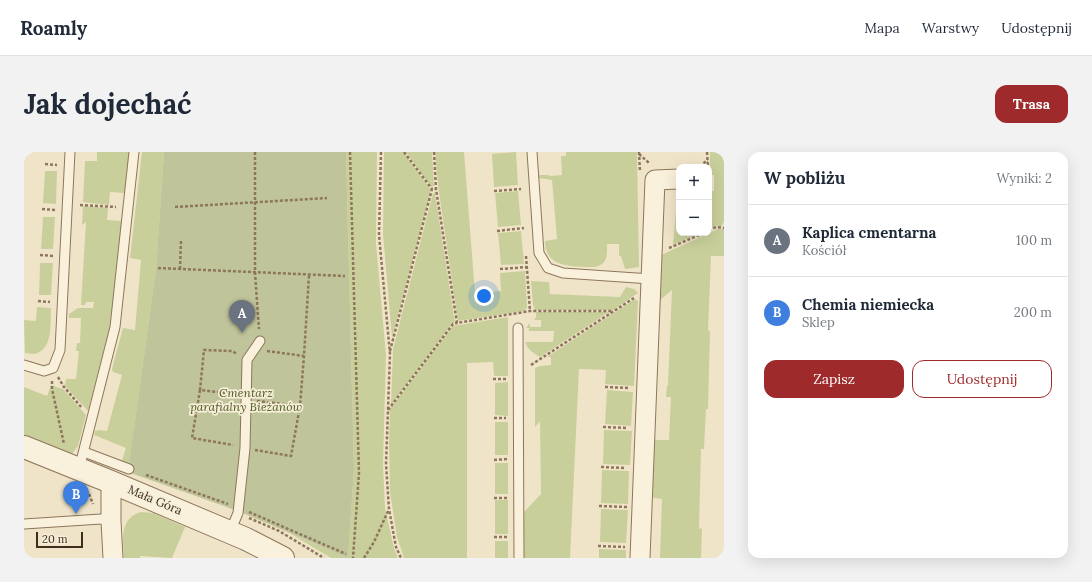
<!DOCTYPE html>
<html lang="pl">
<head>
<meta charset="utf-8">
<style>
	body { margin:0; font-family:Lora,serif; background:#f2f2f3; color:#1f2937 }
	.controls { position:absolute; right:12px; top:12px; display:grid; overflow:hidden; border-radius:8px; box-shadow:0 4px 16px #0002 }
	.controls button { width:36px; height:36px; display:grid; place-items:center; padding:0; border:0; border-bottom:1px solid #e0e1e3; background:#fff; color:#1f2937; font:20px sans-serif }
	.scale { position:absolute; left:12px; bottom:10px; width:47px; box-sizing:border-box; padding-left:4px; border:2px solid #3d2e20; border-top:0; font-size:11px; line-height:14px; white-space:nowrap; color:#3d2e20; -webkit-text-stroke:3px #f7eed8; paint-order:stroke }
	.you { position:absolute; left:460px; top:144px; width:14px; height:14px; margin:-10px; border:3px solid #fff; border-radius:50%; background:#1a73e8; box-shadow:0 0 0 6px #1a73e833 }
	.badge { display:grid; place-items:center; width:26px; height:26px; border-radius:50%; background:#9e2a2b; color:#fff; font-size:13px; font-weight:700 }
	.pin { position:absolute; translate:-50% -33px; filter:drop-shadow(0 1px 2px #0008) }
	.pin::after { content:''; position:absolute; top:21px; width:14px; height:12px; background:inherit; clip-path:polygon(0 0,100% 0,50% 100%) }
	.list { margin:0; padding:0; list-style:none }
	h2 { display:flex; justify-content:space-between; align-items:center; height:52px; margin:0; padding:0 16px; font-size:17px }
	h2 small { font-size:13px; font-weight:400; color:#747a83 }
	.list li { display:grid; grid-template-columns:26px 1fr auto; gap:12px; align-items:center; box-sizing:border-box; height:72px; padding:0 16px; border-top:1px solid #e0e1e3 }
	.list b { display:block; font-size:15px; white-space:nowrap }
	.list p { margin:0; font-size:13px; white-space:nowrap; color:#747a83 }
	.list em { font-size:13px; font-style:normal; color:#747a83 }
	.actions { display:flex; gap:8px; padding:12px 16px }
	.actions a { flex:1; padding:9px 0; border:1px solid #9e2a2b; border-radius:12px; text-align:center; font-size:14px; color:#9e2a2b }
	.actions .main { background:#9e2a2b; color:#fff }
	.map { position:relative; flex:none; width:700px; height:406px; overflow:hidden; border-radius:12px }
	header { display:flex; align-items:center; gap:24px; box-sizing:border-box; height:56px; padding:0 20px; background:#fff; border-bottom:1px solid #e0e1e3 }
	header strong { font-size:19px }
	nav { display:flex; gap:22px; margin-inline-start:auto; font-size:14px }
	.intro { display:flex; align-items:center; justify-content:space-between; box-sizing:border-box; height:96px; padding:0 24px }
	h1 { margin:0; font-size:28px }
	.button { padding:10px 18px; border-radius:12px; background:#9e2a2b; color:#fff; font-size:14px; font-weight:700 }
	main { display:flex; gap:24px; padding:0 24px }
	aside { flex:1; background:#fff; border-radius:12px; box-shadow:0 4px 16px #0002 }
	.map>svg:first-child { display:block }
	.green { fill:#c9cf9b }
	.cemetery { fill:#bfc49a }
	.lines { fill:none; stroke-linecap:round; stroke-linejoin:round }
	.service-casing { stroke:#8d765c; stroke-width:11 }
	.minor-casing { stroke:#8d765c; stroke-width:21 }
	.tertiary-casing { stroke:#8d765c; stroke-width:24 }
	.path { stroke:#8d765c; stroke-width:2.5; stroke-dasharray:3 2; stroke-linecap:butt }
	.service { stroke:#faf1dc; stroke-width:9 }
	.minor { stroke:#faf1dc; stroke-width:19 }
	.tertiary { stroke:#faf1dc; stroke-width:22 }
	.labels { text-anchor:middle; stroke-width:3.5; stroke-linejoin:round; paint-order:stroke }
	.park-label { font-size:12px; font-style:italic; fill:#4d5a26; stroke:#f7eed8 }
	.street-label { font-size:12px; fill:#3d2e20; stroke:#f7eed8 }
</style>
</head>
<body>
<header>
<strong>Roamly</strong>
<nav><a>Mapa</a><a>Warstwy</a><a>Udostępnij</a></nav>
</header>
<div class="intro"><h1>Jak dojechać</h1><a class="button">Trasa</a></div>
<main>
<div class="map">
<svg width="700" height="406" viewBox="0 0 700 406">
	<rect width="100%" height="100%" fill="#f0e4c8"/>
	<!-- green -->
	<g class="green">
		<polygon points="73,0 105,0 101,41 86,40 85,53 59,50 61,9 73,9"/>
		<polygon points="118,0 140,0 132,117 105,314 97,311 102,296 70,283 71,279 76,278 83,279 98,223 89,220 88,217 99,176 111,178 117,108 106,106"/>
		<polygon points="322,0 353,0 352,91 362,203 359,312 361,356 370,396 374,406 324,406 330,318"/>
		<polygon points="360,0 379,0 407,38 368,186 359,82"/>
		<polygon points="382,0 408,0 410,34 407,35"/>
		<polygon points="411,0 440,0 451,141 477,139 476,121 501,119 503,153 503,156 499,159 434,169 414,34"/>
		<polygon points="492,0 494,33 470,35 468,2"/>
		<path d="M542,0H613L615,115L601,117L597,104H595V92H583C583,98 584,108 578,112C573,116 566,115 560,115C542,114 521,113 521,89L533,87L528,28L514,26V23H524L526,24L538,23L537,4H542Z"/>
		<polygon points="686,0 700,0 700,69 698,74 693,74 687,76 687,39 690,39 690,23 686,23"/>
		<polygon points="21,19 33,19 32,52 19,51"/>
		<polygon points="494,39 497,73 474,75 471,41"/>
		<polygon points="409,41 411,41 431,171 428,171 367,253 369,197"/>
		<polygon points="59,54 84,56 83,68 98,69 86,174 64,259 41,234 42,227 52,227 55,199 52,199 53,191 56,191 57,166 45,166 45,162 54,156 69,156 70,150 62,150 61,153 57,153 62,70 58,73"/>
		<polygon points="655,57 655,81 676,81 649,93 652,58"/>
		<polygon points="19,65 31,65 29,97 17,97"/>
		<polygon points="694,77 700,77 700,104 687,104 684,178 686,179 684,257 682,257 680,297 677,297 675,376 678,377 677,406 636,406 638,347 625,345 628,286 633,288 645,288 647,245 642,245 643,234 644,233 648,138 636,148 635,148 637,103"/>
		<polygon points="497,79 500,112 477,113 474,81"/>
		<polygon points="16,111 29,111 27,143 15,143"/>
		<polygon points="507,129 525,130 526,142 596,145 602,135 610,137 614,141 589,158 511,158 509,153"/>
		<polygon points="611,147 614,149 610,234 581,232 582,218 555,217 546,406 499,406 499,365 501,359 517,342 516,269 511,275 511,216 516,214 527,213 527,205 523,205"/>
		<path d="M13,155L27,156C26,170 30,198 10,202C7,202 3,201 1,201L0,168L12,169Z"/>
		<path d="M512,160H585L516,205C509,201 504,198 501,190H529L530,179H505V176H502L506,171V175H517V168H510L512,165Z"/>
		<polygon points="484,165 484,224 470,224 469,210 443,211 443,406 380,406 373,385 366,340 365,290 366,257 429,174"/>
		<polygon points="484,230 484,264 471,263 471,231"/>
		<polygon points="27,233 39,237 62,263 54,294 48,302 30,295 29,299 0,287 0,235 23,244"/>
		<polygon points="583,238 609,240 607,274 581,272"/>
		<rect x="471" y="270" width="13" height="33"/>
		<polygon points="580,278 608,279 606,313 579,312"/>
		<rect x="471" y="311" width="13" height="31"/>
		<polygon points="578,318 605,319 604,352 577,351"/>
		<rect x="471" y="348" width="13" height="34"/>
		<polygon points="577,357 604,358 602,391 576,390"/>
		<path d="M117,360L129,361L161,375L148,406L116,404V406H100C99,388 95,366 117,360Z"/>
		<polygon points="267,382 324,406 307,406"/>
		<rect x="471" y="389" width="13" height="17"/>
		<polygon points="575,397 602,398 602,406 575,406"/>
	</g>
	<!-- cemetery -->
	<polygon class="cemetery" points="140,0 322,0 330,318 324,406 214,359 104,320 132,117"/>
	<g class="lines">
		<defs>
			<g id="service">
				<polyline points="508,0 515,101 524,116 539,121 627,127"/>
				<polyline points="494,176 495,406"/>
				<polyline points="0,213 20,219 29,216 36,198 46,0"/>
				<polyline points="60,300 105,317"/>
				<polyline points="55,317 91,175 110,0"/>
				<polyline points="0,372 77,367 87,369"/>
				<polyline points="206,380 214,361 221,296 223,208 236,189"/>
			</g>
			<g id="minor">
				<polyline points="87,330 87,369 89,406"/>
				<polyline points="616,406 631,28 655,27"/>
			</g>
			<polyline id="tertiary" points="0,295 87,330 222,387 259,406"/>
		</defs>
		<!-- service casing -->
		<use href="#service" class="service-casing"/>
		<!-- minor casing -->
		<use href="#minor" class="minor-casing"/>
		<!-- tertiary casing -->
		<use href="#tertiary" class="tertiary-casing"/>
		<!-- path -->
		<g class="path">
			<polyline points="231,0 231,121 235,177"/>
			<polyline points="326,0 335,321 329,406"/>
			<polyline points="357,0 355,83 366,202 362,312 365,357 372,395 377,406"/>
			<polyline points="380,0 408,37"/>
			<polyline points="410,0 412,37 433,171 506,159 589,159"/>
			<polyline points="615,0 616,20"/>
			<polyline points="683,0 684,15"/>
			<polyline points="615,2 624,10 625,12"/>
			<polyline points="21,12 33,13"/>
			<polyline points="676,15 682,9 684,9"/>
			<polyline points="470,39 497,37"/>
			<polyline points="685,50 686,78"/>
			<polyline points="56,53 92,55"/>
			<polyline points="151,55 303,46"/>
			<polyline points="18,57 31,58"/>
			<polyline points="473,79 500,76"/>
			<polyline points="685,79 692,75 700,76"/>
			<polyline points="645,96 680,81"/>
			<polyline points="16,103 30,104"/>
			<polyline points="502,104 506,159"/>
			<polyline points="134,116 321,124"/>
			<polyline points="156,117 157,88"/>
			<polyline points="476,117 503,115"/>
			<polyline points="14,149 26,150"/>
			<polyline points="243,199 280,204"/>
			<polyline points="366,199 408,37 412,37"/>
			<polyline points="507,213 610,146"/>
			<polyline points="34,225 40,235 58,256"/>
			<polyline points="469,227 482,227"/>
			<polyline points="28,229 28,237 40,292"/>
			<polyline points="581,235 606,236"/>
			<polyline points="176,238 168,286 209,293"/>
			<polyline points="211,242 176,238 180,198 208,199 213,202"/>
			<polyline points="233,249 276,254"/>
			<polyline points="364,258 429,172 433,171"/>
			<polyline points="470,266 482,266"/>
			<polyline points="579,275 604,276"/>
			<polyline points="231,298 267,304 276,254 280,204 285,123"/>
			<polyline points="470,308 483,307"/>
			<polyline points="577,315 602,316"/>
			<polyline points="122,323 204,352"/>
			<polyline points="65,342 69,352"/>
			<polyline points="470,346 483,346"/>
			<polyline points="575,354 603,355"/>
			<polyline points="225,360 322,402"/>
			<polyline points="225,366 255,379 300,406"/>
			<polyline points="470,385 483,385"/>
			<polyline points="574,394 601,395"/>
			<polyline points="340,406 350,390 365,357"/>
		</g>
		<!-- service -->
		<use href="#service" class="service"/>
		<!-- minor -->
		<use href="#minor" class="minor"/>
		<!-- tertiary -->
		<use href="#tertiary" class="tertiary"/>
	</g>
	<g class="labels">
		<!-- park labels -->
		<g class="park-label">
			<text x="222" y="245">Cmentarz<tspan x="222" dy="14">parafialny Bieżanów</tspan></text>
		</g>
		<!-- street labels -->
		<g class="street-label">
			<text transform="translate(131 348) rotate(23)" y="4">Mała Góra</text>
		</g>
	</g>
</svg>
<div class="controls">
<button>+</button>
<button>−</button>
</div>
<div class="scale">20 m</div>
<div class="you"></div>
<div class="pin badge" style="left:218px;top:181px;background:#6b7280">A</div>
<div class="pin badge" style="left:52px;top:362px;background:#3f7fe0">B</div>
</div>
<aside>
<h2>W pobliżu<small>Wyniki: 2</small></h2>
<ul class="list">
<li><span class="badge" style="background:#6b7280">A</span><div><b>Kaplica cmentarna</b><p>Kościół</p></div><em>100 m</em></li>
<li><span class="badge" style="background:#3f7fe0">B</span><div><b>Chemia niemiecka</b><p>Sklep</p></div><em>200 m</em></li>
</ul>
<div class="actions"><a class="main">Zapisz</a><a>Udostępnij</a></div>
</aside>
</main>
</body>
</html>
